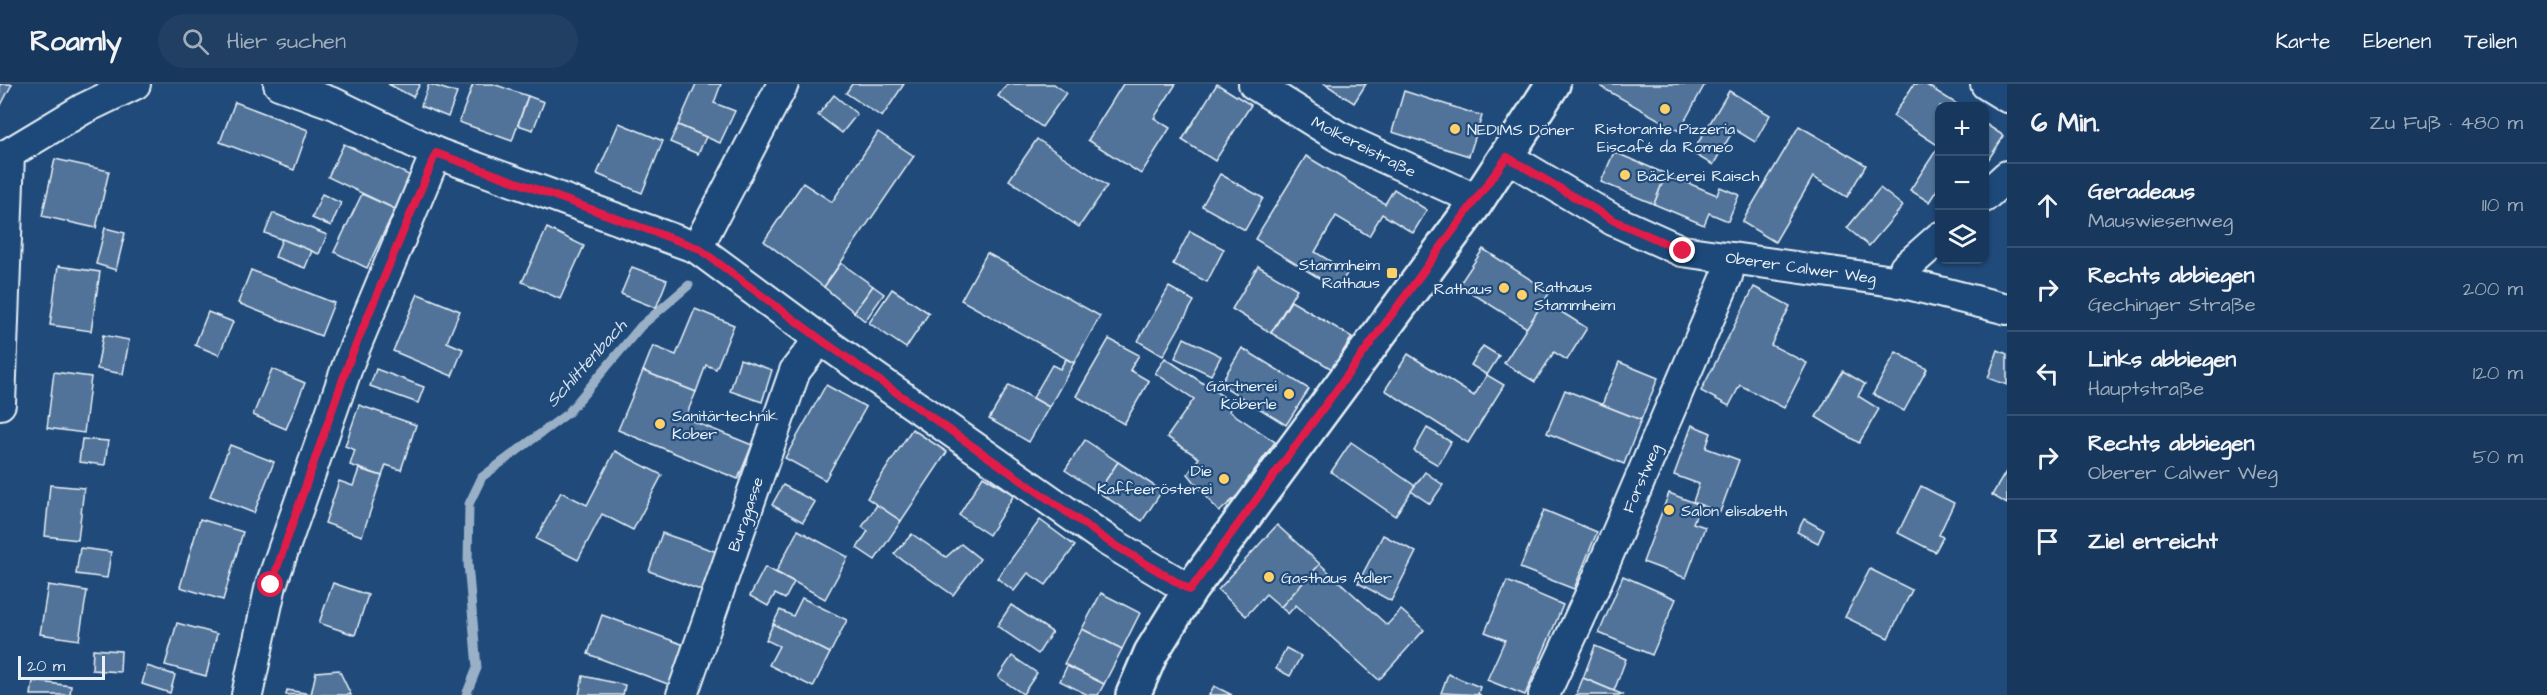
<!DOCTYPE html>
<html lang="de">
<head>
<meta charset="utf-8">
<style>
	body { margin:0; font-family:"Architects Daughter",sans-serif; background:#203f62; color:#f1f3f6 }
	.controls { position:absolute; right:18px; top:18px; display:grid; overflow:hidden; border-radius:12px; box-shadow:0 2px 4px #0004 }
	.controls button { width:54px; height:54px; display:grid; place-items:center; padding:0; border:0; border-bottom:2px solid #365272; background:#17385c; color:#f1f3f6; font:30px sans-serif }
	.scale { position:absolute; left:18px; bottom:15px; width:87px; box-sizing:border-box; padding-left:6px; border:3px solid #e8f1f8; border-top:0; font-size:16px; line-height:21px; white-space:nowrap; color:#e8f1f8; -webkit-text-stroke:4px #1f4a7a; paint-order:stroke }
	.stop { position:absolute; width:18px; height:18px; margin:-14px; border:4px solid #e11d48; border-radius:50%; background:#fff }
	.stop.end { background:#e11d48; border-color:#fff; box-shadow:0 2px 6px #0008 }
	.list { margin:0; padding:0; list-style:none }
	h2 { display:flex; justify-content:space-between; align-items:center; height:78px; margin:0; padding:0 24px; font-size:26px }
	h2 small { font-size:20px; font-weight:400; color:#9eacbb }
	.list li { display:grid; grid-template-columns:39px 1fr auto; gap:18px; align-items:center; box-sizing:border-box; height:84px; padding:0 24px; border-top:2px solid #365272 }
	.list b { display:block; font-size:22px; white-space:nowrap }
	.list p { margin:0; font-size:20px; white-space:nowrap; color:#9eacbb }
	.list em { font-size:20px; font-style:normal; color:#9eacbb }
	.icon { flex:none; width:33px; height:33px; fill:none; stroke:currentColor; stroke-width:2; stroke-linecap:round; stroke-linejoin:round }
	.map { position:relative; flex:none; width:2007px; height:611px; overflow:hidden }
	header { display:flex; align-items:center; gap:36px; box-sizing:border-box; height:84px; padding:0 30px; background:#17385c; border-bottom:2px solid #365272 }
	header strong { font-size:28px }
	nav { display:flex; gap:33px; margin-inline-start:auto; font-size:21px }
	.search { width:420px; height:54px; background:#203f62; display:flex; align-items:center; gap:15px; box-sizing:border-box; padding:0 21px; border-radius:33px; color:#9eacbb; font-size:22px }
	main { display:flex }
	aside { flex:1; background:#17385c }
	.map>svg:first-child { display:block }
	.lines { fill:none; stroke-linecap:round; stroke-linejoin:round }
	.stream { stroke:#9ab0c7; stroke-width:9 }
	.building { fill:#517399; stroke:#e8f1f8; stroke-width:1.5 }
	.minor-casing { stroke:#e8f1f8; stroke-width:34 }
	.tertiary-casing { stroke:#e8f1f8; stroke-width:38 }
	.minor { stroke:#1f4a7a; stroke-width:30 }
	.tertiary { stroke:#1f4a7a; stroke-width:33 }
	.route { stroke:#e11d48; stroke-width:8 }
	.poi-dot { fill:#ffd166; stroke:#1f4a7a; stroke-width:2 }
	.labels { text-anchor:middle; stroke-width:4.5; stroke-linejoin:round; paint-order:stroke }
	.poi-label { font-size:16px; fill:#e8f1f8; stroke:#1f4a7a; text-anchor:start }
	.street-label { font-size:16px; fill:#e8f1f8; stroke:#1f4a7a }
	.water-label { font-size:18px; font-style:italic; fill:#d4e1ec; stroke:#1f4a7a }
</style>
</head>
<body>
<header>
<strong>Roamly</strong>
<div class="search"><svg class="icon" aria-label="search" viewBox="0 0 24 24"><circle cx="10" cy="10" r="6"/><path d="M15 15l6 6"/></svg>Hier suchen</div>
<nav><a>Karte</a><a>Ebenen</a><a>Teilen</a></nav>
</header>
<main>
<div class="map">
<svg width="2007" height="611" viewBox="0 0 2007 611">
	<rect width="100%" height="100%" fill="#1f4a7a"/>
	<filter id="ink" filterUnits="userSpaceOnUse"><feTurbulence type="fractalNoise" baseFrequency=".0167" numOctaves="2"/><feDisplacementMap in="SourceGraphic" scale="12" xChannelSelector="R" yChannelSelector="G"/><feConvolveMatrix kernelMatrix="1 2 1 2 8 2 1 2 1" color-interpolation-filters="sRGB"/></filter>
	<g filter="url(#ink)">
		<g class="lines">
			<!-- stream -->
			<polyline class="stream" points="466,611 477,584 468,479 469,420 482,393 568,329 641,242 689,201"/>
		</g>
		<!-- building -->
		<g class="building">
			<polygon points="0,0 12,0 0,23"/>
			<polygon points="388,0 420,0 413,13"/>
			<polygon points="429,0 457,9 448,33 421,22"/>
			<polygon points="473,0 493,0 528,12 512,57 459,38"/>
			<polygon points="696,0 721,0 714,19 735,27 720,59 678,41"/>
			<polygon points="852,0 904,0 882,33 846,9"/>
			<polygon points="1007,0 1054,0 1066,9 1042,43 998,12"/>
			<polygon points="1123,0 1176,0 1154,34 1170,44 1141,90 1088,56"/>
			<polygon points="1217,0 1251,21 1215,77 1182,56"/>
			<polygon points="1325,0 1366,0 1354,19"/>
			<polygon points="1602,0 1705,0 1679,47 1601,3"/>
			<polygon points="1914,0 1925,0 1960,22 1940,22 1940,101 1929,118 1910,106 1939,62 1893,32"/>
			<polygon points="1404,7 1482,32 1469,72 1392,48"/>
			<polygon points="1729,7 1770,31 1755,58 1734,45 1713,81 1692,69"/>
			<polygon points="834,11 857,30 842,49 818,31"/>
			<polygon points="528,12 544,18 533,46 518,41"/>
			<polygon points="235,18 308,46 294,86 220,58"/>
			<polygon points="619,39 663,57 642,109 597,90"/>
			<polygon points="1984,39 2004,52 1984,82"/>
			<polygon points="678,41 706,53 698,70 670,58"/>
			<polygon points="1799,42 1866,81 1847,113 1813,93 1775,158 1742,138"/>
			<polygon points="878,48 914,72 824,203 764,157 803,99 832,118"/>
			<polygon points="1037,55 1107,102 1079,143 1009,96"/>
			<polygon points="344,60 411,92 395,125 328,93"/>
			<polygon points="1614,68 1666,90 1654,120 1601,98"/>
			<polygon points="1306,72 1385,120 1394,105 1427,126 1413,149 1382,130 1369,152 1336,132 1315,168 1348,188 1337,205 1255,155"/>
			<polygon points="55,75 109,87 96,144 42,132"/>
			<polygon points="1220,90 1263,114 1245,146 1202,122"/>
			<polygon points="1666,90 1717,111 1720,103 1739,111 1728,137 1709,129 1704,141 1654,120"/>
			<polygon points="1880,104 1903,122 1869,162 1847,144"/>
			<polygon points="322,110 341,119 331,142 312,134"/>
			<polygon points="362,110 395,125 367,184 334,168"/>
			<polygon points="273,129 327,151 319,170 265,149"/>
			<polygon points="105,144 125,149 116,186 96,180"/>
			<polygon points="547,144 584,162 560,215 522,198"/>
			<polygon points="1190,147 1224,165 1207,198 1173,180"/>
			<polygon points="282,155 312,167 305,184 275,173"/>
			<polygon points="1483,165 1550,208 1527,244 1459,201"/>
			<polygon points="987,169 1100,232 1074,279 961,216"/>
			<polygon points="841,179 873,202 854,228 824,203"/>
			<polygon points="58,182 100,188 91,247 50,241"/>
			<polygon points="1258,182 1297,205 1271,249 1232,225"/>
			<polygon points="632,183 667,196 656,224 621,210"/>
			<polygon points="251,186 334,219 321,252 238,219"/>
			<polygon points="873,202 884,210 865,237 854,228"/>
			<polygon points="1169,203 1194,217 1163,272 1138,257"/>
			<polygon points="1754,203 1790,222 1771,261 1807,279 1784,324 1740,301 1729,322 1701,307"/>
			<polygon points="892,205 929,229 906,264 869,239"/>
			<polygon points="418,210 460,227 447,258 463,265 452,292 393,267"/>
			<polygon points="1291,217 1352,253 1332,285 1271,249"/>
			<polygon points="1544,217 1587,244 1567,276 1554,268 1535,298 1504,279"/>
			<polygon points="695,225 734,241 716,285 706,281 696,308 643,287 653,262 676,271"/>
			<polygon points="208,228 233,238 219,271 195,261"/>
			<polygon points="103,251 129,256 123,290 97,285"/>
			<polygon points="1184,254 1221,272 1211,291 1175,274"/>
			<polygon points="1109,255 1139,271 1130,286 1149,297 1124,340 1076,312"/>
			<polygon points="1483,262 1499,272 1487,291 1471,281"/>
			<polygon points="1242,264 1309,305 1286,341 1220,300"/>
			<polygon points="1998,266 2007,270 2007,301 1988,294"/>
			<polygon points="1896,268 1927,285 1904,327 1873,310"/>
			<polygon points="1408,270 1474,312 1487,291 1504,301 1468,359 1385,306"/>
			<polygon points="1165,274 1233,319 1229,327 1275,358 1245,399 1247,403 1219,428 1188,390 1199,374 1167,353 1194,315 1155,289"/>
			<polygon points="740,275 772,286 762,318 730,307"/>
			<polygon points="1066,275 1074,279 1049,323 1033,314 1052,281 1060,285"/>
			<polygon points="1619,278 1658,294 1641,336 1602,321"/>
			<polygon points="272,285 305,299 286,345 253,331"/>
			<polygon points="376,285 424,303 418,319 370,302"/>
			<polygon points="643,287 696,308 685,334 752,361 738,395 618,346"/>
			<polygon points="1843,287 1865,300 1858,312 1879,325 1859,359 1816,333"/>
			<polygon points="54,288 91,293 84,349 47,344"/>
			<polygon points="826,301 866,323 825,396 785,374"/>
			<polygon points="1009,301 1049,323 1029,358 989,335"/>
			<polygon points="1565,306 1641,336 1624,380 1547,349"/>
			<polygon points="359,321 416,341 401,386 386,381 382,392 350,381 355,366 345,362"/>
			<polygon points="1692,341 1711,349 1706,364 1739,376 1720,428 1693,418 1699,400 1674,391"/>
			<polygon points="1427,344 1451,358 1438,381 1414,367"/>
			<polygon points="912,345 947,368 901,437 867,414"/>
			<polygon points="82,355 108,357 105,381 79,378"/>
			<polygon points="1085,356 1118,378 1098,408 1065,386"/>
			<polygon points="1351,358 1415,402 1395,432 1331,388"/>
			<polygon points="230,361 274,378 254,429 210,412"/>
			<polygon points="615,367 662,391 633,446 602,430 578,476 536,455 561,408 587,421"/>
			<polygon points="1118,378 1162,407 1142,437 1098,408"/>
			<polygon points="359,385 382,392 362,452 325,439 339,397 353,402"/>
			<polygon points="2007,386 2007,420 1992,411"/>
			<polygon points="1425,388 1443,401 1430,420 1411,407"/>
			<polygon points="983,392 1014,411 989,451 959,431"/>
			<polygon points="50,401 84,404 78,456 45,452"/>
			<polygon points="783,401 815,418 803,438 772,421"/>
			<polygon points="1921,402 1954,419 1939,451 1943,453 1935,468 1898,449"/>
			<polygon points="1669,409 1700,421 1693,439 1705,443 1686,494 1643,478"/>
			<polygon points="877,421 901,437 875,476 857,464 868,447 862,443"/>
			<polygon points="1544,426 1597,448 1574,505 1520,484"/>
			<polygon points="200,435 243,448 223,516 180,503"/>
			<polygon points="1804,435 1824,446 1818,459 1797,448"/>
			<polygon points="1040,436 1075,462 1046,501 1028,489 1014,507 997,494"/>
			<polygon points="1277,441 1320,480 1281,523 1266,510 1246,532 1218,506"/>
			<polygon points="798,446 848,473 825,515 776,488"/>
			<polygon points="662,449 717,468 703,507 649,487"/>
			<polygon points="912,450 946,473 961,460 980,475 953,511 894,470"/>
			<polygon points="1383,451 1416,468 1391,517 1358,499"/>
			<polygon points="80,464 111,468 107,494 76,490"/>
			<polygon points="1320,480 1387,541 1401,526 1424,546 1379,596 1296,521 1288,530 1281,523"/>
			<polygon points="765,483 794,498 785,515 775,510 768,522 750,512"/>
			<polygon points="1870,485 1912,506 1888,554 1845,533"/>
			<polygon points="1623,492 1676,515 1652,571 1599,549"/>
			<polygon points="1507,497 1563,521 1525,611 1487,596 1505,556 1485,548"/>
			<polygon points="333,499 368,511 355,551 319,539"/>
			<polygon points="48,501 87,507 79,556 40,550"/>
			<polygon points="1101,509 1140,529 1122,565 1082,545"/>
			<polygon points="802,514 847,536 830,569 773,540 780,526 793,532"/>
			<polygon points="1011,521 1052,548 1038,570 997,542"/>
			<polygon points="602,531 687,562 673,602 588,570"/>
			<polygon points="177,539 217,550 206,592 165,581"/>
			<polygon points="773,540 830,569 813,603 769,581 779,562 766,556"/>
			<polygon points="1082,545 1122,565 1104,600 1064,580"/>
			<polygon points="1595,562 1626,575 1614,607 1583,594"/>
			<polygon points="1286,564 1301,572 1290,592 1276,585"/>
			<polygon points="93,565 121,567 120,588 92,586"/>
			<polygon points="1012,572 1037,589 1023,610 998,593"/>
			<polygon points="147,582 175,591 170,609 142,600"/>
			<polygon points="1067,582 1104,600 1098,611 1088,611 1060,597"/>
			<polygon points="339,586 351,611 311,611 316,588"/>
			<polygon points="1448,590 1480,603 1478,610 1481,611 1441,609"/>
			<polygon points="583,592 625,601 623,611 579,611"/>
			<polygon points="1583,594 1614,607 1624,611 1576,611"/>
			<polygon points="33,597 71,602 70,611 31,611"/>
			<polygon points="1214,602 1232,611 1209,611"/>
			<polygon points="287,606 311,610 286,611"/>
		</g>
		<g class="lines">
			<defs>
				<g id="minor">
					<polyline points="279,0 335,20 436,69 697,164 820,255 1108,457 1190,506"/>
					<polyline points="1254,0 1339,53 1462,109 1475,120"/>
					<polyline points="1986,0 2007,13"/>
					<polyline points="1507,73 1613,136 1682,167 1900,198 2007,225"/>
					<polyline points="0,75 83,25 135,0"/>
					<polyline points="1984,113 2007,92"/>
					<polyline points="697,164 783,0"/>
					<polyline points="1900,198 1905,184 1940,153"/>
					<polyline points="0,320 9,70"/>
					<polyline points="247,611 271,501 350,275 436,69"/>
					<polyline points="682,611 795,287 820,255"/>
					<polyline points="1544,611 1595,501 1727,192 1731,174"/>
				</g>
				<polyline id="tertiary" points="1133,611 1151,569 1190,506 1475,120 1553,0"/>
			</defs>
			<!-- minor casing -->
			<use href="#minor" class="minor-casing"/>
			<!-- tertiary casing -->
			<use href="#tertiary" class="tertiary-casing"/>
			<!-- minor -->
			<use href="#minor" class="minor"/>
			<!-- tertiary -->
			<use href="#tertiary" class="tertiary"/>
		</g>
	</g>
	<g class="lines" filter="url(#ink)">
		<!-- route -->
		<polyline class="route" points="271,501 350,275 436,69 698,164 820,255 1108,457 1190,506 1507,73 1613,136 1683,167"/>
	</g>
	<!-- markers -->
	<g class="poi-dot">
		<circle cx="1665" cy="25" r="6"/>
		<circle cx="1455" cy="45" r="6"/>
		<circle cx="1625" cy="91" r="6"/>
		<rect x="1386" y="183" width="12" height="12" rx="3"/>
		<circle cx="1504" cy="204" r="6"/>
		<circle cx="1522" cy="211" r="6"/>
		<circle cx="1289" cy="310" r="6"/>
		<circle cx="660" cy="340" r="6"/>
		<circle cx="1224" cy="395" r="6"/>
		<circle cx="1669" cy="426" r="6"/>
		<circle cx="1269" cy="493" r="6"/>
	</g>
	<g class="labels">
		<!-- poi labels -->
		<g class="poi-label">
			<text x="1665" y="50" text-anchor="middle">Ristorante Pizzeria<tspan x="1665" dy="18">Eiscafé da Romeo</tspan></text>
			<text x="1467" y="51">NEDIMS Döner</text>
			<text x="1637" y="97">Bäckerei Raisch</text>
			<text x="1380" y="186" text-anchor="end">Stammheim<tspan x="1380" dy="18">Rathaus</tspan></text>
			<text x="1534" y="208">Rathaus<tspan x="1534" dy="18">Stammheim</tspan></text>
			<text x="1492" y="210" text-anchor="end">Rathaus</text>
			<text x="1277" y="307" text-anchor="end">Gärtnerei<tspan x="1277" dy="18">Köberle</tspan></text>
			<text x="672" y="337">Sanitärtechnik<tspan x="672" dy="18">Kober</tspan></text>
			<text x="1212" y="392" text-anchor="end">Die<tspan x="1212" dy="18">Kaffeerösterei</tspan></text>
			<text x="1681" y="432">Salon elisabeth</text>
			<text x="1281" y="499">Gasthaus Adler</text>
		</g>
		<!-- street labels -->
		<g class="street-label">
			<text transform="translate(1364 62) rotate(27)" y="6">Molkereistraße</text>
			<text transform="translate(1801 183) rotate(8)" y="6">Oberer Calwer Weg</text>
			<text transform="translate(1641 394) rotate(-67)" y="6">Forstweg</text>
			<text transform="translate(745 430) rotate(-71)" y="6">Burggasse</text>
		</g>
		<!-- water labels -->
		<g class="water-label">
			<text transform="translate(586 279) rotate(-48)" y="6">Schlittenbach</text>
		</g>
	</g>
</svg>
<div class="controls">
<button>+</button>
<button>−</button>
<button><svg class="icon" aria-label="layers" viewBox="0 0 24 24"><path d="M12 4l9 5-9 5-9-5zM3 14l9 5 9-5"/></svg></button>
</div>
<div class="scale">20 m</div>
<div class="stop" style="left:271px;top:501px"></div>
<div class="stop end" style="left:1683px;top:167px"></div>
</div>
<aside>
<h2>6 Min.<small>Zu Fuß · 480 m</small></h2>
<ul class="list">
<li><svg class="icon" aria-label="ahead" viewBox="0 0 24 24"><path d="M12 20V5M6 11l6-6 6 6"/></svg><div><b>Geradeaus</b><p>Mauswiesenweg</p></div><em>110 m</em></li>
<li><svg class="icon" aria-label="right" viewBox="0 0 24 24"><path d="M7 20v-9h11M14 6l5 5-5 5"/></svg><div><b>Rechts abbiegen</b><p>Gechinger Straße</p></div><em>200 m</em></li>
<li><svg class="icon" aria-label="left" viewBox="0 0 24 24"><path d="M17 20v-9H6M10 6l-5 5 5 5"/></svg><div><b>Links abbiegen</b><p>Hauptstraße</p></div><em>120 m</em></li>
<li><svg class="icon" aria-label="right" viewBox="0 0 24 24"><path d="M7 20v-9h11M14 6l5 5-5 5"/></svg><div><b>Rechts abbiegen</b><p>Oberer Calwer Weg</p></div><em>50 m</em></li>
<li><svg class="icon" aria-label="arrive" viewBox="0 0 24 24"><path d="M6 21V4h12l-3 4 3 4H6"/></svg><div><b>Ziel erreicht</b></div></li>
</ul>
</aside>
</main>
</body>
</html>
